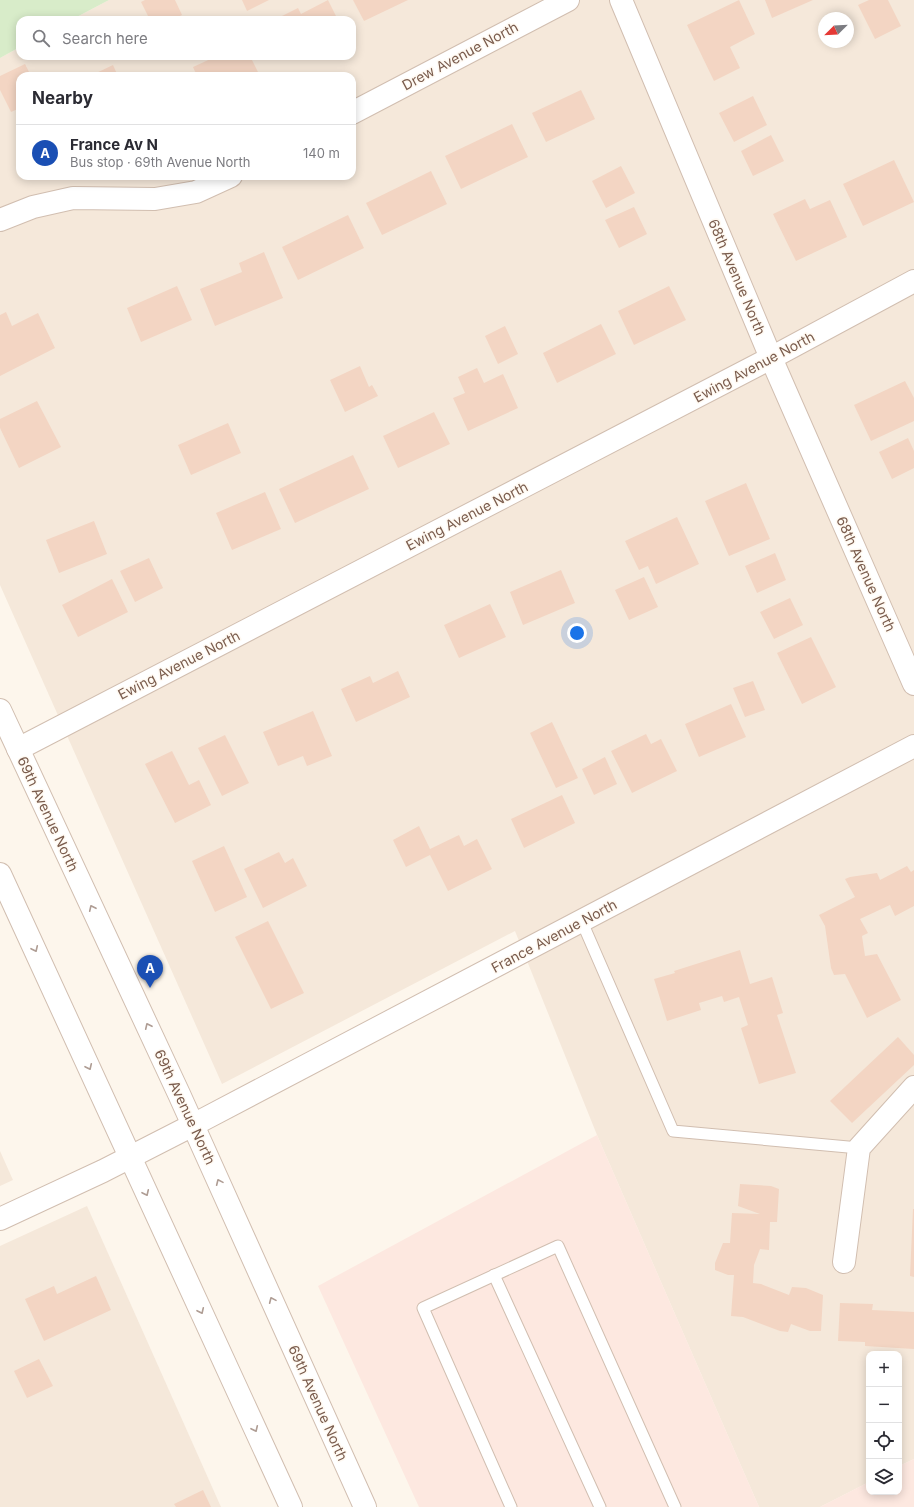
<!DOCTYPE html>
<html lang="en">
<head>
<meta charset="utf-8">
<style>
	body { margin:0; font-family:Inter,sans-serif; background:#f2f2f3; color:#2b2b33 }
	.controls { position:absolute; right:12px; bottom:12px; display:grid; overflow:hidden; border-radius:8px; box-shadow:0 2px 10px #0003 }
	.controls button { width:36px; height:36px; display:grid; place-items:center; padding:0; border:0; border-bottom:1px solid #e1e1e2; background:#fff; color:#2b2b33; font:20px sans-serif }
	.compass { position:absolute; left:818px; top:12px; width:36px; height:36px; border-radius:50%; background:#fff; box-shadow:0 2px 10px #0003; rotate:246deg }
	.you { position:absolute; left:577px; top:633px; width:14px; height:14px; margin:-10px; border:3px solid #fff; border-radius:50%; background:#1a73e8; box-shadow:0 0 0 6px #1a73e833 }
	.badge { display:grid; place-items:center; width:26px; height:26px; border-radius:50%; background:#e76f51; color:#fff; font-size:13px; font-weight:700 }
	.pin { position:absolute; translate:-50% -33px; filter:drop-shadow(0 1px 2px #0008) }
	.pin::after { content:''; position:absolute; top:21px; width:14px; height:12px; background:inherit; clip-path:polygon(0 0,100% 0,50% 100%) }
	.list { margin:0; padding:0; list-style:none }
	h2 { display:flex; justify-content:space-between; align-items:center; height:52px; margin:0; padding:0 16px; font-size:17px }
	h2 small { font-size:13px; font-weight:400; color:#7c7c81 }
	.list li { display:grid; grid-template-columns:26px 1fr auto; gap:12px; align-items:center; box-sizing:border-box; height:56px; padding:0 16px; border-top:1px solid #e1e1e2 }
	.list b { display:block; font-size:15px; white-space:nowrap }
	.list p { margin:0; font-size:13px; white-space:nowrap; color:#7c7c81 }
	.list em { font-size:13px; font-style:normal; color:#7c7c81 }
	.icon { flex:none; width:22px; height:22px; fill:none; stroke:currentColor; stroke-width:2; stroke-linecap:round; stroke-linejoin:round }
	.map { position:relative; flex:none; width:914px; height:1507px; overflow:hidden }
	.search { position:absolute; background:#fff; box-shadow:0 2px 10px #0003; left:16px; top:16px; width:340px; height:44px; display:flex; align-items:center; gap:10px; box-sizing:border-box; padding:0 14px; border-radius:12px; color:#7c7c81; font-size:15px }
	.panel { position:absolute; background:#fff; box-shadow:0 2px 10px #0003; left:16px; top:72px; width:340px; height:108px; border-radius:12px }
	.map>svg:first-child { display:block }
	.residential { fill:#f5e8da; fill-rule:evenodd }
	.commercial { fill:#fde8e0 }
	.green { fill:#d8ecc9 }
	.building { fill:#f3d5c3 }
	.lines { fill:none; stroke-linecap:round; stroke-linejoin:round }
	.service-casing { stroke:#d1beb0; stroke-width:13 }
	.minor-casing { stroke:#d1beb0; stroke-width:24 }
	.tertiary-casing { stroke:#d1beb0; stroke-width:24 }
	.service { stroke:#fff; stroke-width:11 }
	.minor { stroke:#fff; stroke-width:22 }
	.tertiary { stroke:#fff; stroke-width:22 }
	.oneway { stroke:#af9d94 }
	.labels { text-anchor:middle; stroke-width:3; stroke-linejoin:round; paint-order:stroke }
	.street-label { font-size:14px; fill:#7a5c4d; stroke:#fffaf3 }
</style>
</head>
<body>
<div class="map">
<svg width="914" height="1507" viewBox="0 0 914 1507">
	<rect width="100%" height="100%" fill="#fdf6ec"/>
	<!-- residential -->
	<g class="residential">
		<path d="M109,0H914V1459L899,1466V1354H869V1482L820,1507H759L597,1135L515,931L222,1084L0,585V58L20,47V56H352V20H71ZM824,18H848V42H824ZM20,76H352V176H20Z"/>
		<polygon points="0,1151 13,1180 0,1186"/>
		<polygon points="87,1206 221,1507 0,1507 0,1246"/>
	</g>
	<!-- commercial -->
	<g class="commercial">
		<polygon points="597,1135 759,1507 419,1507 318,1286"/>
		<polygon points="914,1459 914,1507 820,1507 869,1482 869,1492 899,1492 899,1466"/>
	</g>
	<!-- green -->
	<polygon class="green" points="0,0 109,0 71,20 20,20 20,47 0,58"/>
	<!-- building -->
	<g class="building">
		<polygon points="145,0 175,0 182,15 171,20 150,20 141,2"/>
		<polygon points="242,0 269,0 247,11"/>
		<polygon points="328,0 338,20 274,20 298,8 301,14"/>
		<polygon points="353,0 408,0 364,21"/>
		<polygon points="739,0 755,34 730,47 740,68 714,81 687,25"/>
		<polygon points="765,0 813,0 772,18"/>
		<polygon points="869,0 888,0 901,26 875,39 858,5"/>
		<polygon points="217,56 250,56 260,76 197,76 193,67"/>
		<polygon points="25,64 31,76 20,76 20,108 11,112 0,90 0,76"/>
		<polygon points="113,65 118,76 90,76"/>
		<polygon points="581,90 595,119 546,142 532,113"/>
		<polygon points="753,96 767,125 734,142 719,113"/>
		<polygon points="512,124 528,157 461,189 445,156"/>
		<polygon points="771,135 784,161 753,176 741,151"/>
		<polygon points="894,160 914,202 863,226 843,184"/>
		<polygon points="621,166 635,193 606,208 592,181"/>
		<polygon points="431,171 447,204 382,235 366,203"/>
		<polygon points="805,199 810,209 830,200 847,237 796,261 773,214"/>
		<polygon points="634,207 647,234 619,248 605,220"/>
		<polygon points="348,215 364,248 298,280 282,247"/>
		<polygon points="264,252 283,298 215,326 200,289 242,272 239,263"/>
		<polygon points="177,286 192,320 141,342 127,308"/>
		<polygon points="669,286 686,320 634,345 618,311"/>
		<polygon points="6,312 12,326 38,313 55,348 0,376 0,315"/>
		<polygon points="601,324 616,354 557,383 543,353"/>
		<polygon points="505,326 518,354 498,364 485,336"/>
		<polygon points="360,366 369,387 372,385 378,396 345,412 330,380"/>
		<polygon points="477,368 484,383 503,374 518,408 468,431 453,398 465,393 458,377"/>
		<polygon points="905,381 914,398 914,421 871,441 854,405"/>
		<polygon points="37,401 61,447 19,468 0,428 0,419"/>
		<polygon points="434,412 450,444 398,468 383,436"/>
		<polygon points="228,423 241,453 191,475 178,445"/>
		<polygon points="908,438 914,451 914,468 892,479 879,452"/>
		<polygon points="353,455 369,489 295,523 279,489"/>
		<polygon points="746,483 770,539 729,556 705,501"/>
		<polygon points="265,492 281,529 232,550 216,513"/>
		<polygon points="677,517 699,564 656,584 648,566 639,570 625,541"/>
		<polygon points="94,521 107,554 59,573 46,540"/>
		<polygon points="775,553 786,580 757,593 745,566"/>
		<polygon points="149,558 163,588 135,602 120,571"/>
		<polygon points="561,570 575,603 523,625 510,592"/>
		<polygon points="644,577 658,607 629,620 615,590"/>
		<polygon points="112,579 128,612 78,637 62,605"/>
		<polygon points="790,598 803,625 774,639 760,612"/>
		<polygon points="490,604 506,637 459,658 444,625"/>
		<polygon points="811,637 836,687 802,704 777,653"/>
		<polygon points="398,671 410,697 356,722 341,689 370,676 373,683"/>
		<polygon points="753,681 765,710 745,717 733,688"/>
		<polygon points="731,704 746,737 699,757 685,724"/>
		<polygon points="313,711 332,756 307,766 303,756 278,766 263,732"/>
		<polygon points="552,722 578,778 556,788 530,733"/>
		<polygon points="646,734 651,744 661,739 677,771 632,793 611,751"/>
		<polygon points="225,735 249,783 222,796 198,748"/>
		<polygon points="172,751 189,785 199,780 211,805 175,823 145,764"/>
		<polygon points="605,757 617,784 594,795 582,769"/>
		<polygon points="562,795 575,823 524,848 511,819"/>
		<polygon points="419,826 430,849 459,835 464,846 477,839 492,869 448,891 430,855 406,867 393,840"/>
		<polygon points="224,846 247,897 215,912 192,861"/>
		<polygon points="279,852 285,863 293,858 307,886 263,908 244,869"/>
		<polygon points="907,866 911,872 914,870 914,906 895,916 890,905 860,919 868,933 862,936 865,956 877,954 901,1000 867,1018 845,974 834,975 831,968 825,926 819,915 855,897 845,879 850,877 877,873 880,880"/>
		<polygon points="268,921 304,993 271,1009 235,937"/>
		<polygon points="740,950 750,984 772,977 783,1013 777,1015 796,1073 759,1084 741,1028 748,1025 739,997 724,1002 722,996 699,1003 701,1010 667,1021 654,979 675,973 674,971"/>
		<polygon points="898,1037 914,1055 914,1065 852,1123 830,1101"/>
		<polygon points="740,1184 771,1186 779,1189 777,1222 770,1222 769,1250 760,1249 754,1265 753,1283 761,1284 789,1295 792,1287 806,1288 823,1295 821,1331 810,1331 791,1324 788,1332 780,1331 743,1317 731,1316 734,1275 728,1275 715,1270 715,1263 723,1243 730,1243 732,1213 760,1214 738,1206"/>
		<polygon points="913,1209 914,1209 914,1277 910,1276"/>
		<polygon points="96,1276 111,1310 44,1341 25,1299 54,1286 57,1294"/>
		<polygon points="840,1303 873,1304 872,1310 914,1312 914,1349 865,1346 865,1342 838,1341"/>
		<polygon points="39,1359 53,1386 27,1398 14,1371"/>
		<polygon points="203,1490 211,1507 176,1507 174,1504"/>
	</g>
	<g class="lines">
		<defs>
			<g id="service">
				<polyline points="582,922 673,1131 859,1148"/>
				<polyline points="494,1275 600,1507"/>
				<polyline points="511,1507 423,1308 558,1246 675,1507"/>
			</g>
			<g id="minor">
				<polyline points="621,0 771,358 914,684"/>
				<polyline points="352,113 568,0"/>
				<polyline points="0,220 33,207 73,198 155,199 196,192 231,176"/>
				<polyline points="18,749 771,358 914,281"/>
				<polyline points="193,1125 914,746"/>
				<polyline points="844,1262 859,1148 914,1087"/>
			</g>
			<g id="tertiary">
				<polyline points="0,710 179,1094 365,1507"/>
				<polyline points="0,874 291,1507"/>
				<polyline points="0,1219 103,1171 193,1125"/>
			</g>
		</defs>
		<!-- service casing -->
		<use href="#service" class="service-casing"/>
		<!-- minor casing -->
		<use href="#minor" class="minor-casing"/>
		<!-- tertiary casing -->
		<use href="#tertiary" class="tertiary-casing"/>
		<!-- service -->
		<use href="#service" class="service"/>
		<!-- minor -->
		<use href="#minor" class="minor"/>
		<!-- tertiary -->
		<use href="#tertiary" class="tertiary"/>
	</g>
	<!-- one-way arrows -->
	<defs><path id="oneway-chevron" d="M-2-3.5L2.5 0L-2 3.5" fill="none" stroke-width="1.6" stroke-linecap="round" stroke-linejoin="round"/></defs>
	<g class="oneway">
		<use href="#oneway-chevron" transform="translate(92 908) rotate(-115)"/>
		<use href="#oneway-chevron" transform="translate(35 949) rotate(65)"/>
		<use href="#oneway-chevron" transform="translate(148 1026) rotate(-115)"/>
		<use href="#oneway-chevron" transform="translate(89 1067) rotate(65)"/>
		<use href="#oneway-chevron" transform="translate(219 1182) rotate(-114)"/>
		<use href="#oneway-chevron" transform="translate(146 1193) rotate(65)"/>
		<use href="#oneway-chevron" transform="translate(272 1300) rotate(-114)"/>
		<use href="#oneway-chevron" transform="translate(201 1311) rotate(65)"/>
		<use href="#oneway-chevron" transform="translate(255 1429) rotate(65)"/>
	</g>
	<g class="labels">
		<!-- street labels -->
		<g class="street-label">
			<text transform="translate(460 56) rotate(-28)" y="5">Drew Avenue North</text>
			<text transform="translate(737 277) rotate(67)" y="5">68th Avenue North</text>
			<text transform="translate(754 367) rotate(-28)" y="5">Ewing Avenue North</text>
			<text transform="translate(467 516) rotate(-27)" y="5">Ewing Avenue North</text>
			<text transform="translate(866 574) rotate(66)" y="5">68th Avenue North</text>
			<text transform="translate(179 665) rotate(-27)" y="5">Ewing Avenue North</text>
			<text transform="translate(48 814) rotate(65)" y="5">69th Avenue North</text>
			<text transform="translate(554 936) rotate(-28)" y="5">France Avenue North</text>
			<text transform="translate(185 1107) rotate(65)" y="5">69th Avenue North</text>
			<text transform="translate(318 1403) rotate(66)" y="5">69th Avenue North</text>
		</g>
	</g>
</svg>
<div class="controls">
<button>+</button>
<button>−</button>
<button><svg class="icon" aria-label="locate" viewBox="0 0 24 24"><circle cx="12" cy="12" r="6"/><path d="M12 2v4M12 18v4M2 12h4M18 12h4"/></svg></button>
<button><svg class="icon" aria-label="layers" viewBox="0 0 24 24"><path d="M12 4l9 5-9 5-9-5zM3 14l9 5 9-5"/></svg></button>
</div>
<svg class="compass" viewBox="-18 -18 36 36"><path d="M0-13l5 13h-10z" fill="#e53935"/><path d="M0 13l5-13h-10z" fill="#7c7c81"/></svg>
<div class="you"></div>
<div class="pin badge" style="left:150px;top:988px;background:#1a4fb4">A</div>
<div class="search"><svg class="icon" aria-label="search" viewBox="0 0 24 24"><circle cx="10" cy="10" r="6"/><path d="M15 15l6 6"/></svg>Search here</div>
<section class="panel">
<h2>Nearby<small></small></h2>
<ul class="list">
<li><span class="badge" style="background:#1a4fb4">A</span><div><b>France Av N</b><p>Bus stop · 69th Avenue North</p></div><em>140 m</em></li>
</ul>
</section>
</div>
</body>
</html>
